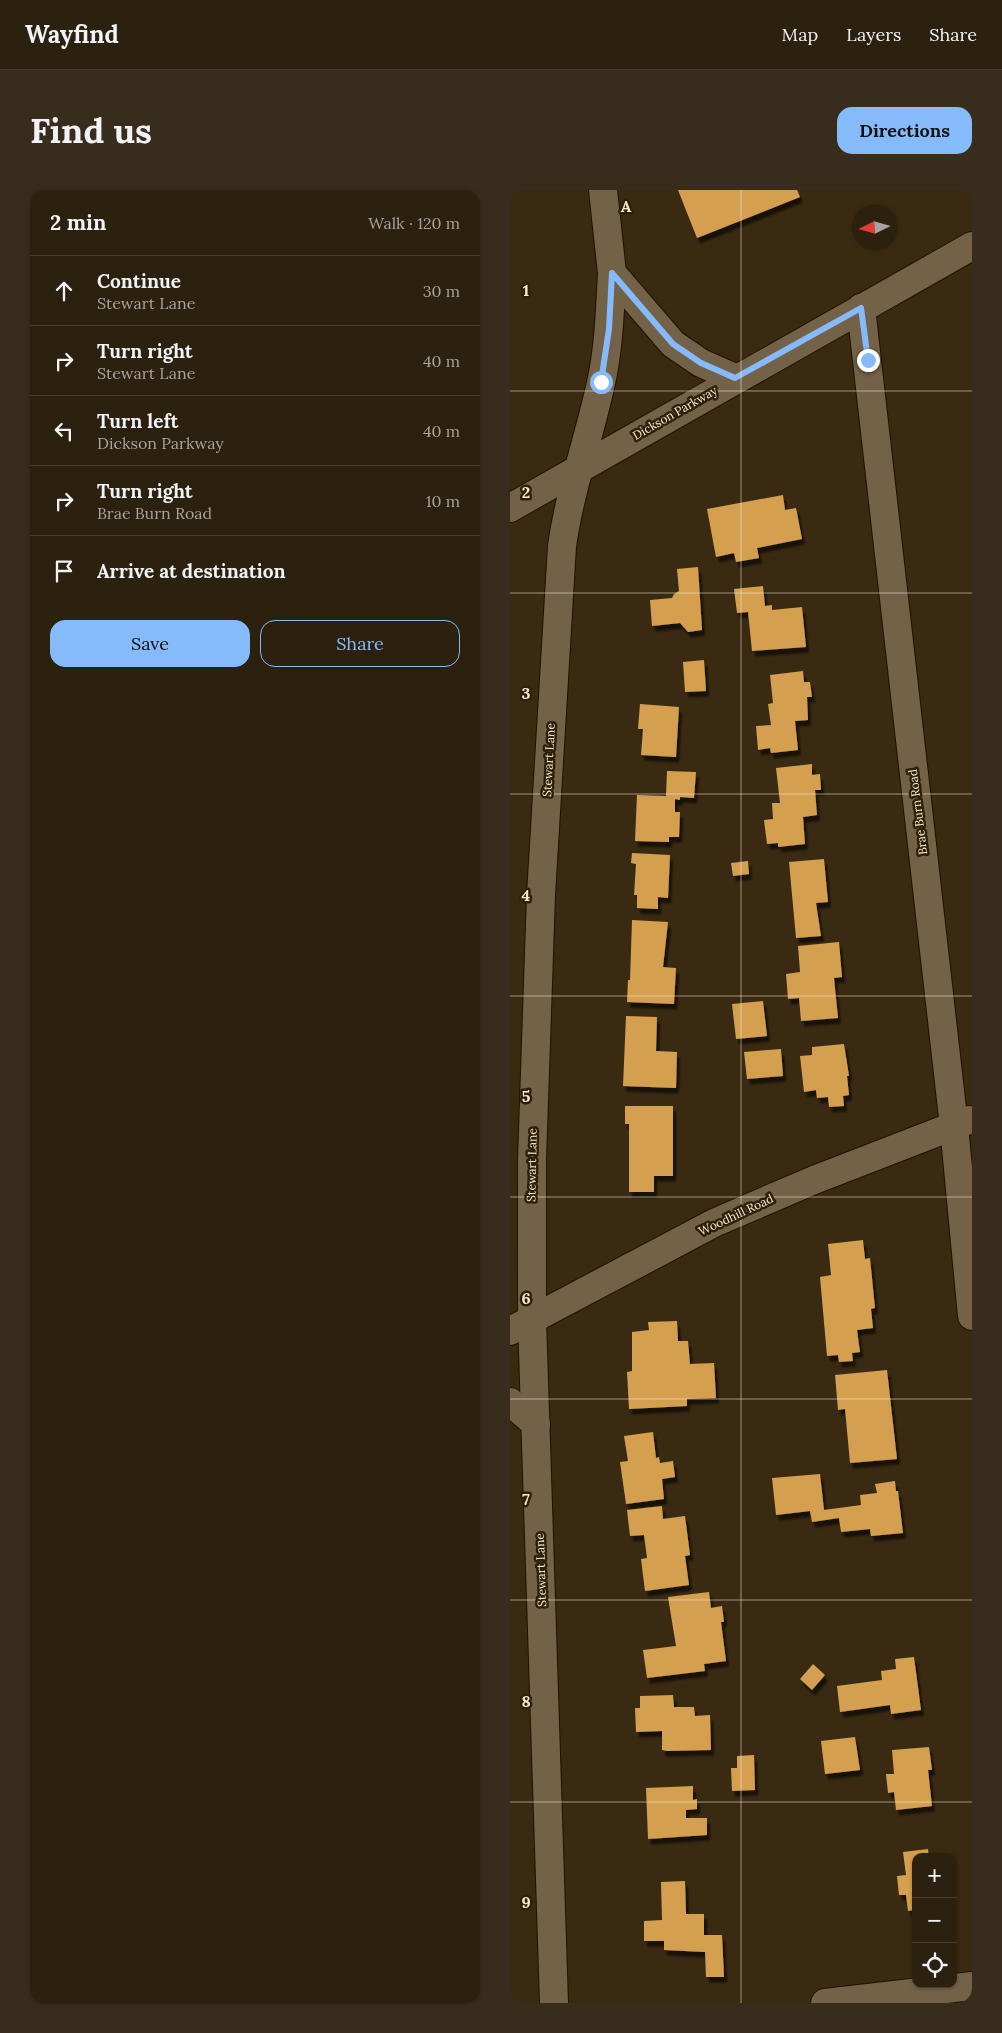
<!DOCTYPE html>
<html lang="en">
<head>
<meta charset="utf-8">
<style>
	body { margin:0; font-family:Lora,serif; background:#382d1c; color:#f1f3f6 }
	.controls { position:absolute; right:15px; bottom:15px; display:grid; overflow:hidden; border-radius:10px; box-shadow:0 1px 4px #0004 }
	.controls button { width:45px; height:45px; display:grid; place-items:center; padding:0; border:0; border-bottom:1px solid #483e2e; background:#2c200e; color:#f1f3f6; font:25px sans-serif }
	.compass { position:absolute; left:342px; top:15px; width:45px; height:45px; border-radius:50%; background:#2c200e; box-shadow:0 1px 4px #0004; rotate:265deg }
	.stop { position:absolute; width:15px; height:15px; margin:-11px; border:4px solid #86bbfb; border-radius:50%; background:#fff }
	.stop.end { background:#86bbfb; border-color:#fff; box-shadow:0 1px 5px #0008 }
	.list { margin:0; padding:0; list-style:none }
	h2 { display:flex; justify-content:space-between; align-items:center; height:65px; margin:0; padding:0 20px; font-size:21px }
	h2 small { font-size:16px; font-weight:400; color:#a6a39e }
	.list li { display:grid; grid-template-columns:32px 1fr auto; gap:15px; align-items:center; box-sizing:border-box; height:70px; padding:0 20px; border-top:1px solid #483e2e }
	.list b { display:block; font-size:19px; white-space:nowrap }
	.list p { margin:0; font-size:16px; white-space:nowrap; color:#a6a39e }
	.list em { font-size:16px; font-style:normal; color:#a6a39e }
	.actions { display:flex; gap:10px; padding:15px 20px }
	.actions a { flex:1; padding:11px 0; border:1px solid #86bbfb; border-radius:15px; text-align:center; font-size:18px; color:#86bbfb }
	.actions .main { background:#86bbfb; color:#111 }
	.icon { flex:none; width:28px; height:28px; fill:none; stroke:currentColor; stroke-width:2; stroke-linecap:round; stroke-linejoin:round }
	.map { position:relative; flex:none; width:462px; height:1813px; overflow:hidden; border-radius:15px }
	header { display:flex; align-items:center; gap:30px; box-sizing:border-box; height:70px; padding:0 25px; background:#2c200e; border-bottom:1px solid #483e2e }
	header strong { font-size:24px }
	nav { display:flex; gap:28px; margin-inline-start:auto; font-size:18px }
	.intro { display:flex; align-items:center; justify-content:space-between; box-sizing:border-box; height:120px; padding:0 30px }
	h1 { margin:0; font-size:35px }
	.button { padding:12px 22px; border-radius:15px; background:#86bbfb; color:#111; font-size:18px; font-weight:700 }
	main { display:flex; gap:30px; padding:0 30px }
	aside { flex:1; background:#2c200e; border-radius:15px; box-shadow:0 1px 4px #0004 }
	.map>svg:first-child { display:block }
	.building { fill:#d4a04f; filter:url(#shadow) }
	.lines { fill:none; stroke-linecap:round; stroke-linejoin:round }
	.minor-casing { stroke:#211200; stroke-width:30 }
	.minor { stroke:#746248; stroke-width:28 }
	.route { stroke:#86bbfb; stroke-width:6 }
	.grid { fill:none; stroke:#f4eadb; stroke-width:1; stroke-opacity:0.55 }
	.labels { text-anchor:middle; stroke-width:5; stroke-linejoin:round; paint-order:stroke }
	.street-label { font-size:12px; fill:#f4eadb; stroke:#302008 }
	.grid-label { font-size:16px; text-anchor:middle; font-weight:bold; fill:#f4eadb; stroke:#302008; stroke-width:5; stroke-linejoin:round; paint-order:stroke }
</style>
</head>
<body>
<header>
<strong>Wayfind</strong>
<nav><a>Map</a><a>Layers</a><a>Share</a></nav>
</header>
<div class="intro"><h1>Find us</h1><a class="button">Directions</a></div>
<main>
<aside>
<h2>2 min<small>Walk · 120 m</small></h2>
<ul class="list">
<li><svg class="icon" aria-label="ahead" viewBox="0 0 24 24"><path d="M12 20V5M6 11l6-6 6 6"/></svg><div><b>Continue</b><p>Stewart Lane</p></div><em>30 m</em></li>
<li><svg class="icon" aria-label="right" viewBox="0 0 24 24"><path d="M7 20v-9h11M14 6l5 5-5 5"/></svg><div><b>Turn right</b><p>Stewart Lane</p></div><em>40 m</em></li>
<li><svg class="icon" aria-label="left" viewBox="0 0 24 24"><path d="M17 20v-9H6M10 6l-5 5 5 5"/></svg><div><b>Turn left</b><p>Dickson Parkway</p></div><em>40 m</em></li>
<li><svg class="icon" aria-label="right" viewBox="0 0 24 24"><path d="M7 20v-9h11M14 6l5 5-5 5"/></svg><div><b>Turn right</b><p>Brae Burn Road</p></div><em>10 m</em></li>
<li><svg class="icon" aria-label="arrive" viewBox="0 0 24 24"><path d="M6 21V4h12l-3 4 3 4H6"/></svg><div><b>Arrive at destination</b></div></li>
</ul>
<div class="actions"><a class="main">Save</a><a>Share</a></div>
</aside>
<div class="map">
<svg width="462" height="1813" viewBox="0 0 462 1813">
	<defs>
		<filter id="shadow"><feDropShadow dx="3" dy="5.5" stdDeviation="1" flood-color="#0009"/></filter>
	</defs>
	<rect width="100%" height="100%" fill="#3a2a12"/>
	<!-- building -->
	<g class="building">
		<polygon points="168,0 287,0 290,7 187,48"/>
		<polygon points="273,305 275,320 286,318 292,349 247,358 249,368 226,372 224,363 206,367 197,319"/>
		<polygon points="188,377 192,440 178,442 170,433 142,436 140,410 162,408 164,404 169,401 167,379"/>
		<polygon points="253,396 255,416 262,415 262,420 292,417 296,457 242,461 238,422 227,423 224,399"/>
		<polygon points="194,470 196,501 175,502 173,472"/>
		<polygon points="293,481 294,492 300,492 302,507 297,507 298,530 285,531 288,560 261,563 260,558 248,560 246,536 261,535 258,514 263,513 260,485"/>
		<polygon points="130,514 169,517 166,567 131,565 133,539 128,539"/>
		<polygon points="302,574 302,585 310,584 311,600 305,600 307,625 293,627 295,654 268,657 268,653 257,654 254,630 263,629 262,613 270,613 266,578"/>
		<polygon points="157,581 186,582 184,608 170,607 170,610 165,609 165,622 170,622 169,647 159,647 159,652 125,651 127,605 156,606"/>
		<polygon points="122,663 160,665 158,708 148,707 148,719 127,718 127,705 124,705 126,674 121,673"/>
		<polygon points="314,669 318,712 306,713 311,746 286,748 279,672"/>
		<polygon points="238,671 239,684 223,686 221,673"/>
		<polygon points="122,730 158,732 153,777 166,778 164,814 117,812 118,790 120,790"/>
		<polygon points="329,752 332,787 324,788 328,828 291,831 289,808 278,809 276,784 290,782 288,756"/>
		<polygon points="253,811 257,846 226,849 222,814"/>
		<polygon points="116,826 147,827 146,861 167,862 166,898 113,896"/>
		<polygon points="334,854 339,886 337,886 339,905 333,906 334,916 319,917 318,907 307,908 306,900 294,902 290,866 302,865 302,857"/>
		<polygon points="271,859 273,886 237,889 234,862"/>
		<polygon points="115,916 163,916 163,986 144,986 144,1002 119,1002 119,934 115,934"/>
		<polygon points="353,1050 355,1069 360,1068 365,1118 361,1119 363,1138 347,1140 350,1162 342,1163 343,1171 329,1172 328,1165 317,1166 310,1087 321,1085 318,1054"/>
		<polygon points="167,1131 168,1151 178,1151 180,1174 204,1173 206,1208 177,1209 177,1216 119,1219 117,1182 122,1181 122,1142 139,1140 138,1132"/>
		<polygon points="377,1180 387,1269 340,1273 335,1219 328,1220 325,1185"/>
		<polygon points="143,1242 146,1268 149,1267 150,1273 163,1271 165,1287 152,1289 154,1309 116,1314 110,1272 118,1271 114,1246"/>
		<polygon points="310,1284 314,1320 351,1315 350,1305 367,1303 365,1294 385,1291 386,1301 388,1301 393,1343 361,1346 360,1339 331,1342 329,1328 302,1332 300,1321 266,1325 262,1288"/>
		<polygon points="152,1316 153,1329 175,1326 180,1365 175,1366 179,1395 135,1401 131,1369 137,1368 134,1345 120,1346 117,1320"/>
		<polygon points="199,1402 201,1418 212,1416 214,1432 211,1432 216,1471 194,1474 195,1481 137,1488 133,1460 166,1456 158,1407"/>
		<polygon points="404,1467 411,1520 381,1524 380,1515 330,1522 327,1496 372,1490 371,1481 386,1479 385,1469"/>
		<polygon points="303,1474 315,1485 302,1500 290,1489"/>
		<polygon points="163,1505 164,1517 184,1517 185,1526 200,1525 201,1560 157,1561 152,1560 152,1541 126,1542 125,1518 130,1518 130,1506"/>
		<polygon points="345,1547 350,1580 315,1584 311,1551"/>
		<polygon points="419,1557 422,1580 418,1580 422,1616 386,1620 384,1602 378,1603 376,1584 384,1584 382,1560"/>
		<polygon points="244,1565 245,1600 222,1601 221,1578 227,1578 227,1566"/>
		<polygon points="183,1596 183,1610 187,1609 187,1619 176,1620 176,1628 197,1628 197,1645 138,1649 136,1598"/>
		<polygon points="418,1659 419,1667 406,1667 406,1720 398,1721 396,1705 389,1705 387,1686 396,1685 393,1662"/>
		<polygon points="175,1691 176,1724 194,1724 194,1745 212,1745 214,1787 196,1787 195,1762 154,1760 154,1751 134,1751 134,1731 152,1730 151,1692"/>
	</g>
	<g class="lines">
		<defs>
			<g id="minor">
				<polyline points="93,0 102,83 163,154 191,173 225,188"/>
				<polyline points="351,118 444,936 462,1126"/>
				<polyline points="0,318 462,56"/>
				<polyline points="0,1141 204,1033 304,990 459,930"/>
				<polyline points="0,1212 26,1234"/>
				<path d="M44,1813L22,1129V970L31,705L52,356C60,300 79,248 91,193C99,157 100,119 102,83"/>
				<polyline points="315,1813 462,1796"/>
			</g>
		</defs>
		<!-- minor casing -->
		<use href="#minor" class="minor-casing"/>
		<!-- minor -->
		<use href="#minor" class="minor"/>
	</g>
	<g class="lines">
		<!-- route -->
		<polyline class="route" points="91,192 99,139 102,83 163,154 191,173 225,188 351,118 358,170"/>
	</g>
	<!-- grid -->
	<path class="grid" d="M231,0V1813M0,201H462M0,403H462M0,604H462M0,806H462M0,1007H462M0,1209H462M0,1410H462M0,1612H462"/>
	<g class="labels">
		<!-- street labels -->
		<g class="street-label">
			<text transform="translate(165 223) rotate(-30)" y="4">Dickson Parkway</text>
			<text transform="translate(39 570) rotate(-87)" y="4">Stewart Lane</text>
			<text transform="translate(408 622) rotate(-97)" y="4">Brae Burn Road</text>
			<text transform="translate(22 975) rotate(-89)" y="4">Stewart Lane</text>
			<text transform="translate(226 1025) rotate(-25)" y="4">Woodhill Road</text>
			<text transform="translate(31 1380) rotate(-92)" y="4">Stewart Lane</text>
		</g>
	</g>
	<g class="grid-label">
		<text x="116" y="22">A</text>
		<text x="16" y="106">1</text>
		<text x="16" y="308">2</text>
		<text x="16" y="509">3</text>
		<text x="16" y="711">4</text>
		<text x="16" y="912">5</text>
		<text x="16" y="1114">6</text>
		<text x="16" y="1315">7</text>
		<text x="16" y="1517">8</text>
		<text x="16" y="1718">9</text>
	</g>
</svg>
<div class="controls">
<button>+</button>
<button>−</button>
<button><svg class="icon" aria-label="locate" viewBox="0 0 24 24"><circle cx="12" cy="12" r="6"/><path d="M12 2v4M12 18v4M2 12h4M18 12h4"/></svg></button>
</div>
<svg class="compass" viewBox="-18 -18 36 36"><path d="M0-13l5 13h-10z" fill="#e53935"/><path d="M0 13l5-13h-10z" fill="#a6a39e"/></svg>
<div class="stop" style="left:91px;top:192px"></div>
<div class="stop end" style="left:358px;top:170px"></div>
</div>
</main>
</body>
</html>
